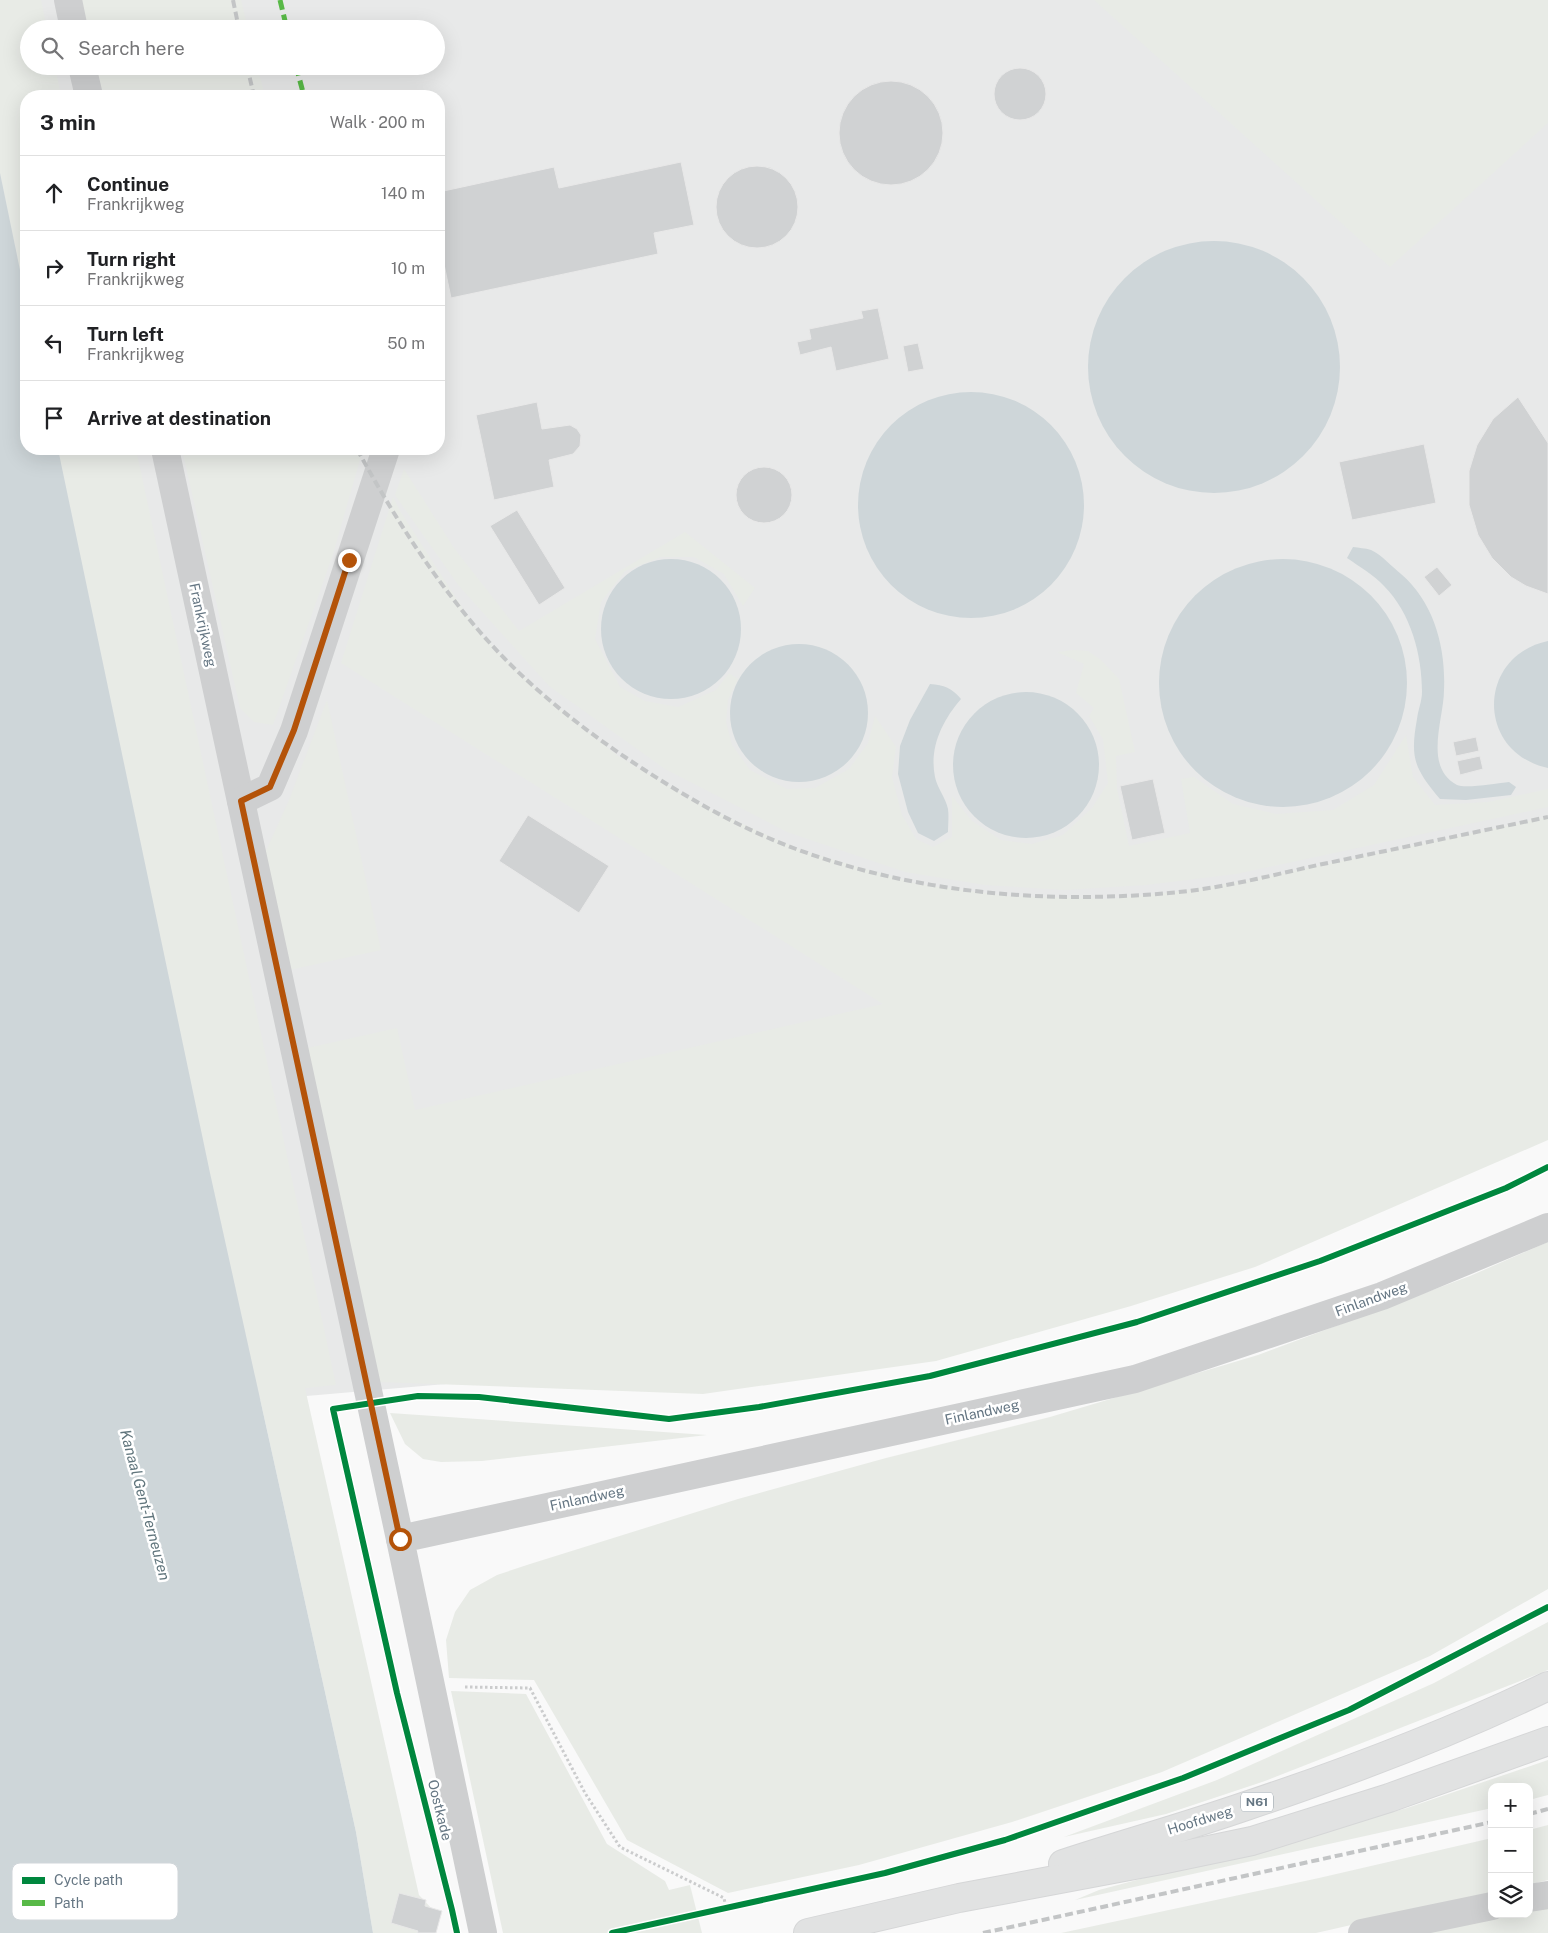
<!DOCTYPE html>
<html lang="en">
<head>
<meta charset="utf-8">
<style>
	body { margin:0; font-family:"Public Sans",sans-serif; background:#f2f2f2; color:#202124 }
	.controls { position:absolute; right:15px; bottom:15px; display:grid; overflow:hidden; border-radius:10px; box-shadow:0 5px 20px #0002 }
	.controls button { width:45px; height:45px; display:grid; place-items:center; padding:0; border:0; border-bottom:1px solid #e0e0e0; background:#fff; color:#202124; font:25px sans-serif }
	.stop { position:absolute; width:15px; height:15px; margin:-11px; border:4px solid #b45309; border-radius:50%; background:#fff }
	.stop.end { background:#b45309; border-color:#fff; box-shadow:0 1px 5px #0008 }
	.list { margin:0; padding:0; list-style:none }
	h2 { display:flex; justify-content:space-between; align-items:center; height:65px; margin:0; padding:0 20px; font-size:21px }
	h2 small { font-size:16px; font-weight:400; color:#757577 }
	.list li { display:grid; grid-template-columns:32px 1fr auto; gap:15px; align-items:center; box-sizing:border-box; height:75px; padding:0 20px; border-top:1px solid #e0e0e0 }
	.list b { display:block; font-size:19px; white-space:nowrap }
	.list p { margin:0; font-size:16px; white-space:nowrap; color:#757577 }
	.list em { font-size:16px; font-style:normal; color:#757577 }
	.icon { flex:none; width:28px; height:28px; fill:none; stroke:currentColor; stroke-width:2; stroke-linecap:round; stroke-linejoin:round }
	.map { position:relative; flex:none; width:1548px; height:1933px; overflow:hidden }
	.search { position:absolute; background:#fff; box-shadow:0 5px 20px #0002; left:20px; top:20px; width:425px; height:55px; display:flex; align-items:center; gap:12px; box-sizing:border-box; padding:0 18px; border-radius:28px; color:#757577; font-size:19px }
	.panel { position:absolute; background:#fff; box-shadow:0 5px 20px #0002; left:20px; top:90px; width:425px; height:365px; border-radius:20px }
	.map>svg:first-child { display:block }
	.built { fill:#e8e9e9; fill-rule:evenodd }
	.green { fill:#e8ebe6 }
	.water { fill:#ced6d9 }
	.building { fill:#d0d2d3; stroke:#e8e8e8 }
	.lines { fill:none; stroke-linecap:round; stroke-linejoin:round }
	.primary-casing { stroke:#d5d6d7; stroke-width:30 }
	.path { stroke:#cbcccd; stroke-width:3; stroke-dasharray:2.5 2.5; stroke-linecap:butt }
	.minor { stroke:#cecfd0; stroke-width:28 }
	.tertiary { stroke:#cecfd0; stroke-width:28 }
	.primary { stroke:#e1e2e2; stroke-width:28 }
	.rail { stroke:#c3c5c6; stroke-width:4; stroke-dasharray:8 4; stroke-linecap:butt }
	.quiet { stroke:#58b947; stroke-width:5; stroke-dasharray:10 5; stroke-linecap:butt }
	.cycleway-casing { stroke:#fff; stroke-width:9 }
	.cycleway { stroke:#00873e; stroke-width:6 }
	.route { stroke:#b45309; stroke-width:6 }
	.labels { text-anchor:middle; stroke-width:5; stroke-linejoin:round; paint-order:stroke }
	.shield { fill:#fff; stroke:#939fa8; stroke-width:1 }
	.shield-label { font-size:12px; font-weight:bold; fill:#657683 }
	.street-label { font-size:14px; fill:#657683; stroke:#fff }
	.water-label { font-size:15px; font-style:italic; fill:#60757c; stroke:#fff }
	.key { fill:#fff; stroke:#d1d6da; stroke-width:1 }
	.key-label { font-size:14px; fill:#657683 }
</style>
</head>
<body>
<div class="map">
<svg width="1548" height="1933" viewBox="0 0 1548 1933">
	<rect width="100%" height="100%" fill="#f9f9f9"/>
	<!-- built -->
	<path class="built" d="M0,0H1548V1057L967,1339L143,1410L0,668ZM29,29H436V66H29ZM26,96H439V449H26Z"/>
	<!-- green -->
	<g class="green">
		<polygon points="0,0 41,0 47,29 29,29 29,66 55,66 61,96 26,96 26,299 0,173"/>
		<polygon points="82,0 241,0 248,29 88,29"/>
		<polygon points="1094,0 1548,0 1548,123 1390,267"/>
		<polygon points="96,66 257,66 265,96 103,96"/>
		<polygon points="58,449 136,449 336,1385 305,1388 419,1895 434,1911 431,1933 373,1933 356,1832 210,1173"/>
		<polygon points="182,449 363,449 333,554 273,725 254,722 240,708"/>
		<polygon points="404,469 454,548 519,631 685,532 755,588 743,606 724,574 694,557 661,557 625,571 601,602 595,639 620,687 645,701 678,707 716,690 729,673 738,679 728,700 726,722 732,745 750,770 787,789 815,788 849,769 868,743 875,716 896,747 892,777 902,815 916,839 933,847 952,837 952,796 972,821 1001,840 1032,844 1063,835 1092,808 1108,783 1103,739 1089,716 1094,708 1076,693 1084,664 1057,652 1074,650 1088,651 1101,660 1119,679 1135,752 1116,756 1117,789 1129,846 1190,833 1181,779 1194,777 1233,804 1276,814 1333,810 1374,785 1406,735 1413,777 1435,805 1488,802 1548,789 1548,807 1236,874 1146,885 1065,890 985,885 905,872 787,832 665,769 549,686 459,586 395,495"/>
		<polygon points="393,497 400,511 478,632 543,695 618,756 709,809 803,851 918,884 1007,896 1110,899 1182,891 1251,880 1548,817 1548,1140 1255,1267 1131,1306 936,1361 703,1394 379,1382 303,1049 397,1028 415,1110 883,1004 341,663"/>
		<polygon points="327,700 381,950 285,971 261,862 289,800"/>
		<polygon points="1548,1242 1548,1589 1430,1656 1162,1772 1012,1822 859,1865 728,1893 627,1840 534,1680 449,1678 446,1640 455,1612 470,1590 497,1575 530,1564 738,1499 886,1458 1050,1417 1258,1355 1470,1276"/>
		<polygon points="390,1413 707,1435 482,1461 441,1462 423,1459 405,1444"/>
		<polygon points="1548,1622 1548,1670 1265,1781 1166,1814 1064,1837 1217,1780 1434,1683"/>
		<polygon points="451,1691 526,1694 607,1844 665,1881 669,1890 690,1885 702,1933 503,1933"/>
		<polygon points="1548,1760 1548,1795 1529,1800 1529,1787 1492,1787 1492,1808 1075,1900 1099,1890 1407,1808"/>
		<polygon points="1548,1825 1548,1880 1529,1885 1529,1830"/>
		<polygon points="1492,1838 1492,1893 1316,1933 1061,1933 1319,1878"/>
		<polygon points="1548,1902 1548,1933 1412,1933 1496,1914 1529,1914 1529,1907"/>
	</g>
	<!-- water -->
	<g class="water">
		<polygon points="0,173 26,299 26,449 58,449 210,1173 356,1832 373,1933 0,1933"/>
		<circle cx="1214" cy="367" r="126"/>
		<circle cx="971" cy="505" r="113"/>
		<path d="M1353,547C1359,548 1365,548 1371,550C1381,554 1392,567 1401,574C1434,602 1446,648 1444,690C1444,719 1423,767 1457,785C1465,789 1498,783 1509,782L1516,787L1511,795L1466,800L1440,799C1414,768 1410,758 1417,719C1418,710 1422,701 1422,692C1422,655 1411,613 1384,586C1374,575 1360,567 1347,558Z"/>
		<circle cx="671" cy="629" r="70"/>
		<circle cx="1283" cy="683" r="124"/>
		<path d="M1548,641V768C1476,753 1476,656 1548,641Z"/>
		<circle cx="799" cy="713" r="69"/>
		<path d="M930,684C944,685 952,688 961,699C942,721 929,748 935,777C937,788 946,798 948,809C949,816 948,825 948,832L934,841L918,833L908,812L898,774L900,746L910,720Z"/>
		<circle cx="1026" cy="765" r="73"/>
	</g>
	<!-- building -->
	<g class="building">
		<circle cx="1020" cy="94" r="26"/>
		<circle cx="891" cy="133" r="52"/>
		<polygon points="681,162 694,225 654,233 658,254 451,298 439,240 439,192 554,167 559,188"/>
		<circle cx="757" cy="207" r="41"/>
		<polygon points="878,308 889,359 836,371 831,347 800,355 797,342 811,339 809,329 863,318 861,311"/>
		<polygon points="918,343 924,369 908,372 903,346"/>
		<polygon points="1518,397 1548,443 1548,594 1526,586 1511,577 1492,558 1478,535 1469,505 1469,471 1477,445 1493,419"/>
		<polygon points="537,402 542,429 570,425 577,429 581,435 580,446 573,454 549,460 554,487 494,500 476,415"/>
		<polygon points="1424,444 1436,503 1352,520 1339,462"/>
		<circle cx="764" cy="495" r="28"/>
		<polygon points="517,510 565,588 539,605 490,526"/>
		<polygon points="1437,567 1452,585 1439,596 1424,577"/>
		<polygon points="1476,737 1479,751 1456,756 1453,742"/>
		<polygon points="1480,756 1483,769 1460,775 1457,761"/>
		<polygon points="1153,779 1165,833 1132,840 1120,786"/>
		<polygon points="528,815 609,866 579,913 499,861"/>
		<polygon points="399,1893 426,1900 425,1906 442,1911 436,1933 417,1933 418,1931 391,1923"/>
	</g>
	<g class="lines">
		<defs>
			<g id="primary">
				<path d="M1063,1864C1124,1844 1185,1827 1246,1806C1348,1772 1451,1733 1548,1686"/>
				<polyline points="808,1933 959,1898 1161,1860 1252,1841 1389,1798 1548,1741"/>
			</g>
		</defs>
		<!-- primary casing -->
		<use href="#primary" class="primary-casing"/>
		<!-- path -->
		<polyline class="path" points="465,1687 530,1688 585,1793 620,1847 724,1898 726,1908"/>
		<!-- minor -->
		<g class="minor">
			<polyline points="68,0 74,29"/>
			<polyline points="82,66 89,96"/>
			<polyline points="165,449 400,1539"/>
			<polyline points="241,801 270,787 294,731 386,449"/>
			<polyline points="1529,1898 1548,1895"/>
			<polyline points="1362,1933 1492,1906"/>
		</g>
		<!-- tertiary -->
		<polyline class="tertiary" points="483,1933 400,1539 1135,1379 1382,1296 1548,1227"/>
		<!-- primary -->
		<use href="#primary" class="primary"/>
		<!-- rail -->
		<g class="rail">
			<polyline points="233,0 239,29"/>
			<polyline points="247,66 254,96"/>
			<path d="M357,449C393,515 431,575 480,632C527,686 583,730 643,769C691,800 742,829 796,849C915,893 1043,904 1169,893C1219,889 1269,876 1318,865C1395,849 1471,833 1548,817"/>
			<polyline points="1529,1814 1548,1809"/>
			<polyline points="983,1933 1492,1822"/>
		</g>
		<!-- quiet -->
		<g class="quiet">
			<polyline points="280,0 287,29"/>
			<polyline points="296,66 304,96"/>
		</g>
		<defs>
			<g id="cycleway">
				<polyline points="457,1933 452,1910 397,1693 333,1409 418,1396 479,1397 669,1419 759,1407 930,1376 1137,1322 1320,1261 1506,1188 1548,1167"/>
				<polyline points="612,1933 885,1873 1005,1840 1183,1778 1349,1710 1548,1607"/>
			</g>
		</defs>
		<!-- cycleway casing -->
		<use href="#cycleway" class="cycleway-casing"/>
		<!-- cycleway -->
		<use href="#cycleway" class="cycleway"/>
	</g>
	<g class="lines">
		<!-- route -->
		<polyline class="route" points="349,560 294,730 270,787 241,801 400,1539"/>
	</g>
	<g class="labels">
		<!-- shield labels -->
		<rect class="shield" x="1241" y="1792.5" width="32" height="19" rx="4"/>
		<g class="shield-label">
			<text x="1257" y="1806">N61</text>
		</g>
		<!-- street labels -->
		<g class="street-label">
			<text transform="translate(203 625) rotate(78)" y="5">Frankrijkweg</text>
			<text transform="translate(1371 1299) rotate(-20)" y="5">Finlandweg</text>
			<text transform="translate(982 1412) rotate(-12)" y="5">Finlandweg</text>
			<text transform="translate(587 1498) rotate(-12)" y="5">Finlandweg</text>
			<text transform="translate(440 1810) rotate(76)" y="5">Oostkade</text>
			<text transform="translate(1200 1820) rotate(-17)" y="5">Hoofdweg</text>
		</g>
		<!-- water labels -->
		<g class="water-label">
			<text transform="translate(145 1505) rotate(75)" y="5">Kanaal Gent-Terneuzen</text>
		</g>
	</g>
	<!-- legend -->
	<rect x="12" y="1863" width="166" height="57" rx="8" class="key"/>
	<rect x="22" y="1877" width="23" height="7" fill="#00873e"/>
	<rect x="22" y="1900" width="23" height="6" fill="#58b947"/>
	<g class="key-label">
		<text x="54" y="1885">Cycle path</text>
		<text x="54" y="1908">Path</text>
	</g>
</svg>
<div class="controls">
<button>+</button>
<button>−</button>
<button><svg class="icon" aria-label="layers" viewBox="0 0 24 24"><path d="M12 4l9 5-9 5-9-5zM3 14l9 5 9-5"/></svg></button>
</div>
<div class="stop" style="left:400px;top:1539px"></div>
<div class="stop end" style="left:349px;top:560px"></div>
<div class="search"><svg class="icon" aria-label="search" viewBox="0 0 24 24"><circle cx="10" cy="10" r="6"/><path d="M15 15l6 6"/></svg>Search here</div>
<section class="panel">
<h2>3 min<small>Walk · 200 m</small></h2>
<ul class="list">
<li><svg class="icon" aria-label="ahead" viewBox="0 0 24 24"><path d="M12 20V5M6 11l6-6 6 6"/></svg><div><b>Continue</b><p>Frankrijkweg</p></div><em>140 m</em></li>
<li><svg class="icon" aria-label="right" viewBox="0 0 24 24"><path d="M7 20v-9h11M14 6l5 5-5 5"/></svg><div><b>Turn right</b><p>Frankrijkweg</p></div><em>10 m</em></li>
<li><svg class="icon" aria-label="left" viewBox="0 0 24 24"><path d="M17 20v-9H6M10 6l-5 5 5 5"/></svg><div><b>Turn left</b><p>Frankrijkweg</p></div><em>50 m</em></li>
<li><svg class="icon" aria-label="arrive" viewBox="0 0 24 24"><path d="M6 21V4h12l-3 4 3 4H6"/></svg><div><b>Arrive at destination</b></div></li>
</ul>
</section>
</div>
</body>
</html>
